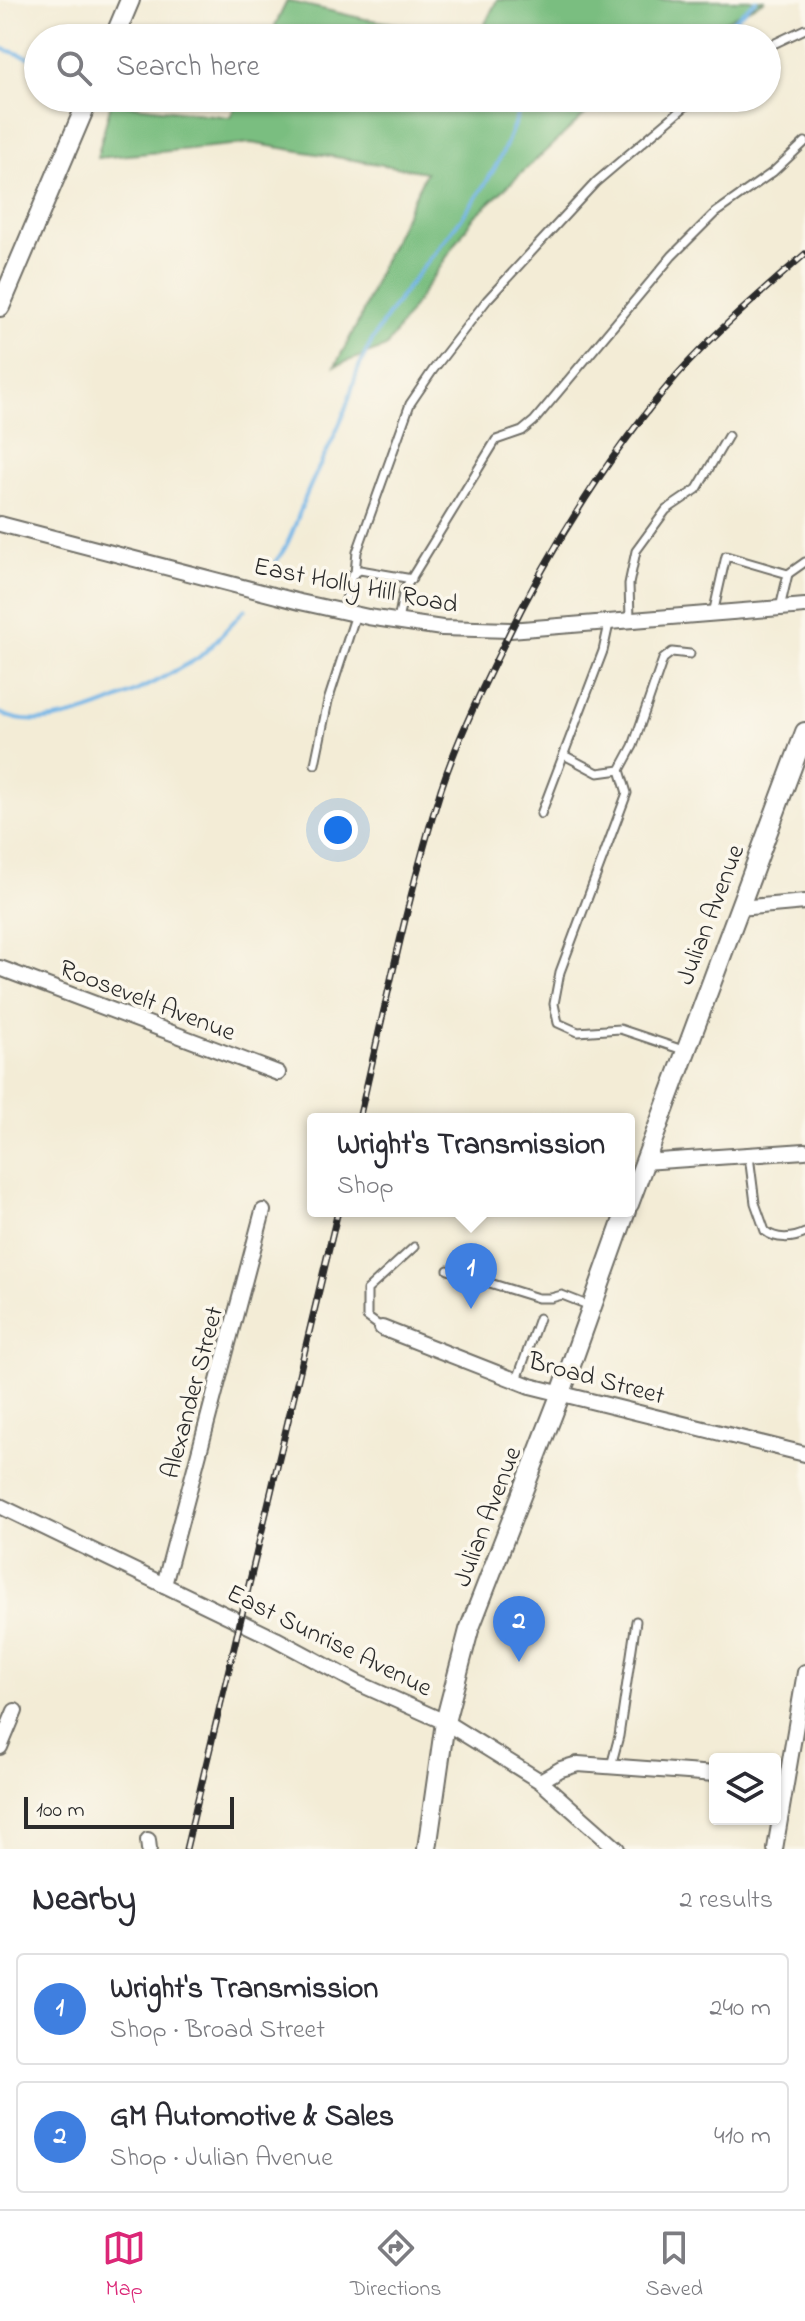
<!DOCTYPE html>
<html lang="en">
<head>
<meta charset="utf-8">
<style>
	body { margin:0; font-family:"Indie Flower",sans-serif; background:#f7f7f7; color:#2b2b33 }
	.controls { position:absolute; right:24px; bottom:24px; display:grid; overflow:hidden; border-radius:8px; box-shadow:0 2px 6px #0004 }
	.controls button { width:72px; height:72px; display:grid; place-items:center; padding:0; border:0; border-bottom:2px solid #e1e1e2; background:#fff; color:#2b2b33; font:40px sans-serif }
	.scale { position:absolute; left:24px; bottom:20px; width:210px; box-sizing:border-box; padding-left:8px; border:4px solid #2b2b2b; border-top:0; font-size:22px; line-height:28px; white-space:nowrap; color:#2b2b2b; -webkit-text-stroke:6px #fbf7ec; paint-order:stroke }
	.you { position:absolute; left:338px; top:830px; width:28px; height:28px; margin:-20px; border:6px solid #fff; border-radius:50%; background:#1a73e8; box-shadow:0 0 0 12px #1a73e833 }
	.badge { display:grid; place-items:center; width:52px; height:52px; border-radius:50%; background:#db2777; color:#fff; font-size:26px; font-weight:700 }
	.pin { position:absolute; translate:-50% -66px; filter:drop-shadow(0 2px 4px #0008) }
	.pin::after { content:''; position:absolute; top:42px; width:28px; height:24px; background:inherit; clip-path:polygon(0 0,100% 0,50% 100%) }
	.popup { position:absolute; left:307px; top:1113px; width:328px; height:104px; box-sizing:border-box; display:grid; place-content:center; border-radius:8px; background:#fff; filter:drop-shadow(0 2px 6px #0005); font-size:26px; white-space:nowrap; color:#7c7c81 }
	.popup b { font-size:30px; color:#2b2b33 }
	.popup::after { content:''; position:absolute; left:50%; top:100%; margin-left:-16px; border:16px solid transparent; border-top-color:#fff }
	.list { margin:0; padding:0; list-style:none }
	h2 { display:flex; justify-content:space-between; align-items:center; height:104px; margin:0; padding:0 32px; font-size:34px }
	h2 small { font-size:26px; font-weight:400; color:#7c7c81 }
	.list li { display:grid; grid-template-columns:52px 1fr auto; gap:24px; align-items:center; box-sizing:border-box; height:112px; margin:0 16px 16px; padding:0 16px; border:2px solid #e1e1e2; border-radius:8px }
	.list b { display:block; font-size:30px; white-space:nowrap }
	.list p { margin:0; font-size:26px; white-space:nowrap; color:#7c7c81 }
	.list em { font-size:26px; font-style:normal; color:#7c7c81 }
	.icon { flex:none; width:44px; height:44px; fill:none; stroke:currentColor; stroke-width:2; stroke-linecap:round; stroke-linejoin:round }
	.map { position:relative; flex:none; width:805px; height:1849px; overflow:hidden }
	.search { position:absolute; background:#fff; box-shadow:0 2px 6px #0004; left:24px; right:24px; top:24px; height:88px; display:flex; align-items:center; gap:20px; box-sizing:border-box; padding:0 28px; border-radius:44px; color:#7c7c81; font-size:30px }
	.sheet { height:360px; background:#fff }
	nav { display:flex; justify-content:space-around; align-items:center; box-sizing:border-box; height:112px; border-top:2px solid #e1e1e2; background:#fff; font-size:22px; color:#7c7c81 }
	nav a { display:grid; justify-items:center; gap:4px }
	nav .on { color:#db2777 }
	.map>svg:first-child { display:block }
	.forest { fill:#7abe80; stroke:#527456; stroke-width:2 }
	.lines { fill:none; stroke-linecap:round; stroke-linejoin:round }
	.stream { stroke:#71b4e6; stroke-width:4 }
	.service-casing { stroke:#716f67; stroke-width:11 }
	.minor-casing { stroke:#716f67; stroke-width:18 }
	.tertiary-casing { stroke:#716f67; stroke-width:22 }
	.service { stroke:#fff; stroke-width:7 }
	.minor { stroke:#fff; stroke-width:14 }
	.tertiary { stroke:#fff; stroke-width:18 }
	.rail-casing { stroke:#2b2b2b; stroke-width:7 }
	.rail { stroke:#fbf7ec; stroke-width:4; stroke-dasharray:12; stroke-linecap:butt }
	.labels { text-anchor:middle; stroke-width:7; stroke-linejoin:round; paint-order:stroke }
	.street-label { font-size:26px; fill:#2b2b2b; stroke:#fbf7ec }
</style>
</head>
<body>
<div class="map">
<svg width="805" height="1849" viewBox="0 0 805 1849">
	<rect width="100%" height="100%" fill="#fbf7ec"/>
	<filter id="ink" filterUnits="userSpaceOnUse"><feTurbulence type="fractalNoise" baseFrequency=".0125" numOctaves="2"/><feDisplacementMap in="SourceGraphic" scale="16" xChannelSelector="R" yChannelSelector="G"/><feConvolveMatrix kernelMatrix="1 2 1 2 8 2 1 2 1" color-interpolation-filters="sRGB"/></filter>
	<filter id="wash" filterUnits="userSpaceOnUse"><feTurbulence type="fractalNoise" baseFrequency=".006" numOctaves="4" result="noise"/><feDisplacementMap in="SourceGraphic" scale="32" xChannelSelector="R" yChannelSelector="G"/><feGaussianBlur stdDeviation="1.8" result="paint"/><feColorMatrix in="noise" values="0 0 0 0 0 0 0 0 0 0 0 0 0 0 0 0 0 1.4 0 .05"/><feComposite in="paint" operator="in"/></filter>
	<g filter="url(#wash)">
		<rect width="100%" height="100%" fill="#f3ecd6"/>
		<!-- forest -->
		<g class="forest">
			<polygon points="497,0 765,0 693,38 269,38 287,1 365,19 479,36"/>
			<polygon points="239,98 603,98 473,218 386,347 335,366 360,319 379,271 426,172 251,143 97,158 111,103 230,117"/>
		</g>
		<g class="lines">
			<!-- stream -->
			<g class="stream">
				<polyline points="713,38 756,0"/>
				<polyline points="0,48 38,60"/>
				<polyline points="160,98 185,101 200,98"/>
				<polyline points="204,98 217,102 268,98"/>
				<path d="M262,574C290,555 295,520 308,491C319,465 334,440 344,413C350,398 353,382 359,367C391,294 450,243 490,176C505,152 514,124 524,98"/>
				<path d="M0,713C49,739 138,692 182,667C187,664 193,662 198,658C215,644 230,625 245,609"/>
			</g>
		</g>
	</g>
	<g filter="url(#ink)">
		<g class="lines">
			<defs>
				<g id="service">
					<polyline points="767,47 805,29"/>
					<polyline points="355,573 357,552 410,404 433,370 487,300 596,182 695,98"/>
					<polyline points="788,574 805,562"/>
					<polyline points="343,611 352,575 360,570 412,579"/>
					<polyline points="713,614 726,556 788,574 780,608"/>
					<polyline points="630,619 629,584 636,551 666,510 697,489 728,436"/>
					<polyline points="398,621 404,590 496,440 522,431 534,421 672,256 715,213 773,172 805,142"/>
					<polyline points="564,755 598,773 620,770 633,746 663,659 672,652 690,654"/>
					<polyline points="315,764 328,701 356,614"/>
					<polyline points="620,770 627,793 560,972 554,1004 558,1023 578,1032 620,1029 683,1050"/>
					<polyline points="541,814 603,651 609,624"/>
					<path d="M749,1156L755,1203L765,1231C776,1240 793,1239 805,1233"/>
					<polyline points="448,1270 538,1298 551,1298 562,1295 590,1306"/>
					<polyline points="382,1328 367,1317 367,1290 414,1247"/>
					<polyline points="517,1380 539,1318"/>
					<polyline points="611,1766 619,1736 636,1621"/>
				</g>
				<g id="minor">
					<polyline points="0,524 300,602 368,617 442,628 510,630 805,606"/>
					<polyline points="739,908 805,902"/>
					<polyline points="0,968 278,1073"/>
					<polyline points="644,1162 805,1151"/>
					<polyline points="382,1328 530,1386 805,1454"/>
					<polyline points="0,1506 276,1639 358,1683 445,1722 540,1781 617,1849"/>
					<polyline points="164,1585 263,1211"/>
					<polyline points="0,1747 15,1711"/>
					<polyline points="540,1781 561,1769 578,1764 715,1774"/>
					<polyline points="148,1840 149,1849"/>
					<polyline points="775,1849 805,1672"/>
				</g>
				<g id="tertiary">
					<polyline points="114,38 130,0"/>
					<polyline points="0,307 89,98"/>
					<polyline points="629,1204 805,732"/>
					<polyline points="427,1849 445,1722 469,1630 561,1393 626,1211"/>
				</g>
			</defs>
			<!-- service casing -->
			<use href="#service" class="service-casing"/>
			<!-- minor casing -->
			<use href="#minor" class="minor-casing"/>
			<!-- tertiary casing -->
			<use href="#tertiary" class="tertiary-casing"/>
			<!-- service -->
			<use href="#service" class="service"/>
			<!-- minor -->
			<use href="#minor" class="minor"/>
			<!-- tertiary -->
			<use href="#tertiary" class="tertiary"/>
			<defs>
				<g id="rail">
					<path d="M359,1119C385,1009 407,897 441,789C457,741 479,695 501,650C549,550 605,459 677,375C716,331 761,293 805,254"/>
					<polyline points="186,1849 338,1211"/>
				</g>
			</defs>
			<!-- rail casing -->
			<use href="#rail" class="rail-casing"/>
			<!-- rail -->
			<use href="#rail" class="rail"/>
		</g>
	</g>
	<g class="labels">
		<!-- street labels -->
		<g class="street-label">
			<text transform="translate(356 584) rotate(11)" y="9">East Holly Hill Road</text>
			<text transform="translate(709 914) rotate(-69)" y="9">Julian Avenue</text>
			<text transform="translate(148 999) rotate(21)" y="9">Roosevelt Avenue</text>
			<text transform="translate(597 1377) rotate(15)" y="9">Broad Street</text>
			<text transform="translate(191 1392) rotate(-75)" y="9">Alexander Street</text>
			<text transform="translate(486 1516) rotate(-69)" y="9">Julian Avenue</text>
			<text transform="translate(330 1639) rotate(26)" y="9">East Sunrise Avenue</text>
		</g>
	</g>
</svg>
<div class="controls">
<button><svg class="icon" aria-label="layers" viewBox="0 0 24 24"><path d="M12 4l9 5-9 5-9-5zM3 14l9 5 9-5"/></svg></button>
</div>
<div class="scale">100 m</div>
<div class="you"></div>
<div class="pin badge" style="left:471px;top:1309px;background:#3f7fe0">1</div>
<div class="popup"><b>Wright's Transmission</b>Shop</div>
<div class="pin badge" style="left:519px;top:1662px;background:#3f7fe0">2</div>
<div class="search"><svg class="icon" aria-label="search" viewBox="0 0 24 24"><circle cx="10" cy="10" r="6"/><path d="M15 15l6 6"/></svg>Search here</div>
</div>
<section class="sheet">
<h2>Nearby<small>2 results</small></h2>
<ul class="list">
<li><span class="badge" style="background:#3f7fe0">1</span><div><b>Wright's Transmission</b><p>Shop · Broad Street</p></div><em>240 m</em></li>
<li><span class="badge" style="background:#3f7fe0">2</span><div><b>GM Automotive &amp; Sales</b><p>Shop · Julian Avenue</p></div><em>410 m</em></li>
</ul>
</section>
<nav>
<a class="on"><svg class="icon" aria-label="map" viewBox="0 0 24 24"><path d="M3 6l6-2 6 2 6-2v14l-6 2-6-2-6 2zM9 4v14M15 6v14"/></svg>Map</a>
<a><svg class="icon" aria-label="directions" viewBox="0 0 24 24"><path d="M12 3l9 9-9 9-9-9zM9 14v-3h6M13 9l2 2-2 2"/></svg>Directions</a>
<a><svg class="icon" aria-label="saved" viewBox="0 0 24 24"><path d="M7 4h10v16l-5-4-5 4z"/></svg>Saved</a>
</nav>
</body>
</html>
